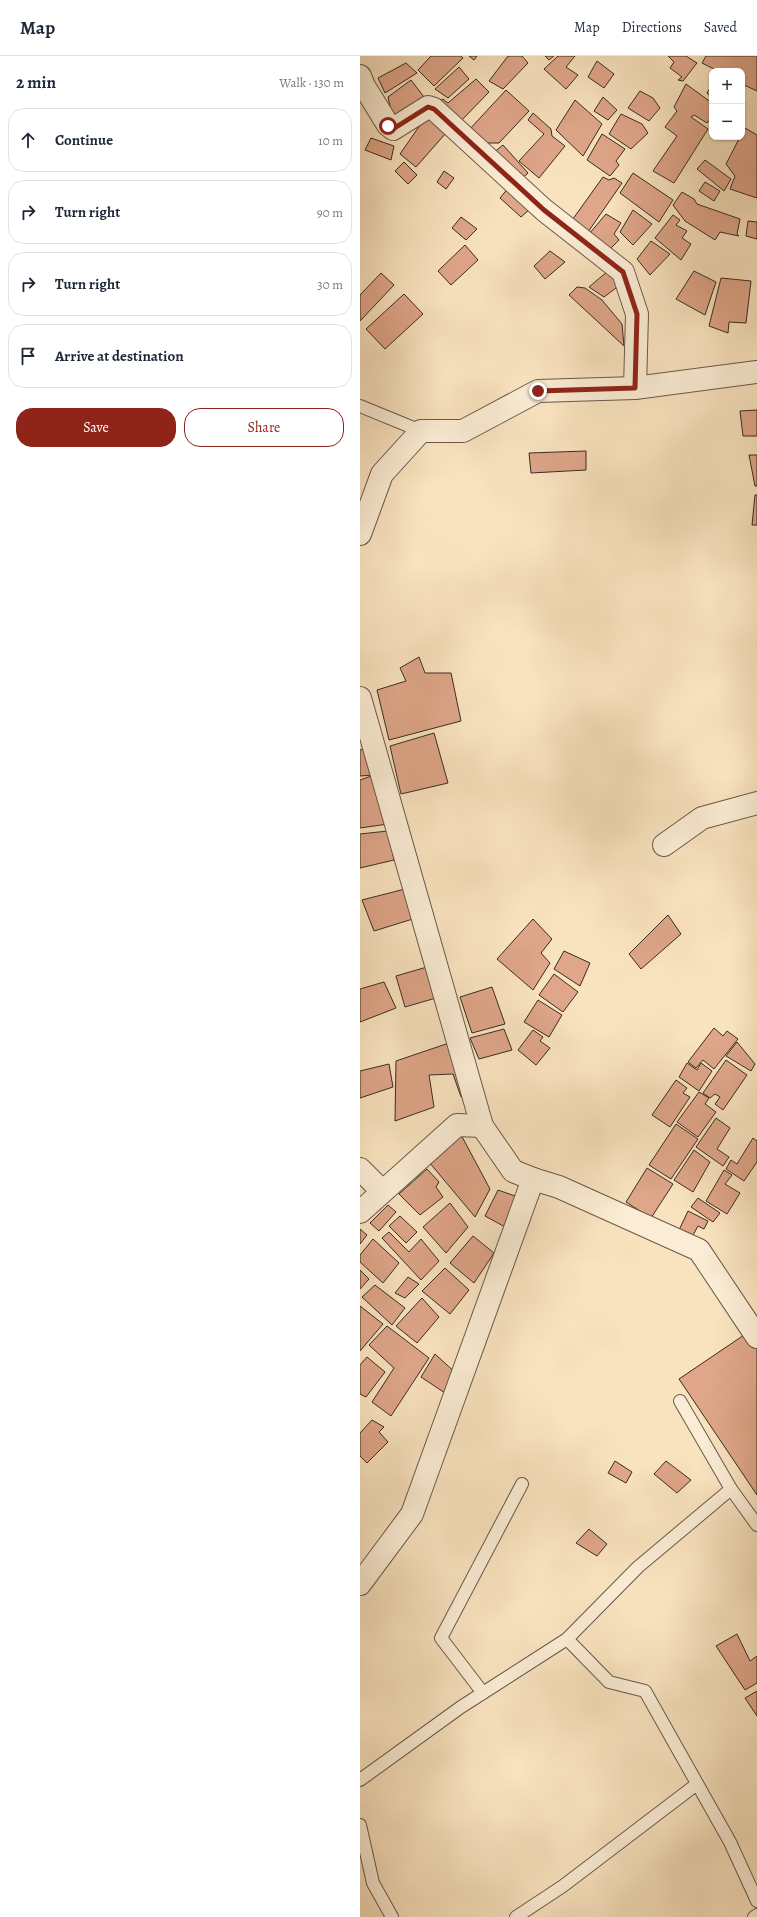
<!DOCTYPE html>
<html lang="en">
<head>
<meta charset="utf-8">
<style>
	body { margin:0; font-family:Alegreya,serif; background:#f6f6f7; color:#1f2937 }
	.controls { position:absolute; right:12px; top:12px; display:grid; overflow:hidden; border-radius:8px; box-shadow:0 1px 3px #0004 }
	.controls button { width:36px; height:36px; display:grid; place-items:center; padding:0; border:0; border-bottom:1px solid #e0e1e3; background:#fff; color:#1f2937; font:20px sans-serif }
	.stop { position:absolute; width:12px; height:12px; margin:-9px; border:3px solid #8f2418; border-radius:50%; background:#fff }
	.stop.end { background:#8f2418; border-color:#fff; box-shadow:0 1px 4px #0008 }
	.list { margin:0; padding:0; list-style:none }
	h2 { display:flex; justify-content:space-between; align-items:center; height:52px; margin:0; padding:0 16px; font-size:17px }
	h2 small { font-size:13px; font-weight:400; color:#747a83 }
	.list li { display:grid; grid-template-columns:26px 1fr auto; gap:12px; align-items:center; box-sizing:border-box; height:64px; margin:0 8px 8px; padding:0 8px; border:1px solid #e0e1e3; border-radius:16px }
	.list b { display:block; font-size:15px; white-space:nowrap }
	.list em { font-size:13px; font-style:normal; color:#747a83 }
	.actions { display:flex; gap:8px; padding:12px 16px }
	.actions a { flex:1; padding:9px 0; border:1px solid #8f2418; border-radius:16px; text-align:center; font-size:14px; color:#8f2418 }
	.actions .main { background:#8f2418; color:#fff }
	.icon { flex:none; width:22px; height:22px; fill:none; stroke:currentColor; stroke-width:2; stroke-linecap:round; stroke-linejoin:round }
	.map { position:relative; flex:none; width:397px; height:1861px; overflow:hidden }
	header { display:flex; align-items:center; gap:24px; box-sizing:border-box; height:56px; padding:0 20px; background:#fff; border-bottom:1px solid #e0e1e3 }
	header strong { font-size:19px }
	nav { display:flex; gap:22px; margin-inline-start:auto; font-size:14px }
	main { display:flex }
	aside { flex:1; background:#fff }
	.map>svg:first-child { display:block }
	.building { fill:#dfa689; stroke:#392b23 }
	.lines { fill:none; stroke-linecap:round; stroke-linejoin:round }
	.lane-casing { stroke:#69594a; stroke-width:14 }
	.street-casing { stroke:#69594a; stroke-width:24 }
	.lane { stroke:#fbedd5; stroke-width:12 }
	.street { stroke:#fbedd5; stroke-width:22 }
	.route { stroke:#8f2418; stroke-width:5 }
</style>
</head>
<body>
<header>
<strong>Map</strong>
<nav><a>Map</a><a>Directions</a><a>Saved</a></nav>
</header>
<main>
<aside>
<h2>2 min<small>Walk · 130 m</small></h2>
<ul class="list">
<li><svg class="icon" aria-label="ahead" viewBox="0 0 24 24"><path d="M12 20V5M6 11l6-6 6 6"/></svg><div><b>Continue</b></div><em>10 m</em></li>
<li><svg class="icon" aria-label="right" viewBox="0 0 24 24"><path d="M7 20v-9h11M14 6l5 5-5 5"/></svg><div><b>Turn right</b></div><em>90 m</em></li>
<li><svg class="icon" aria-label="right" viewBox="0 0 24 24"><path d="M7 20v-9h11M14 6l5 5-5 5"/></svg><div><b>Turn right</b></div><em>30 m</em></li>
<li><svg class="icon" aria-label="arrive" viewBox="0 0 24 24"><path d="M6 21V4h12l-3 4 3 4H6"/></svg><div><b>Arrive at destination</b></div></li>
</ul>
<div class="actions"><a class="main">Save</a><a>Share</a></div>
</aside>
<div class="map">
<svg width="397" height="1861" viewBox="0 0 397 1861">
	<rect width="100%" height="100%" fill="#f9e3bf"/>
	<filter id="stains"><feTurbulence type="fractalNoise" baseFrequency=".005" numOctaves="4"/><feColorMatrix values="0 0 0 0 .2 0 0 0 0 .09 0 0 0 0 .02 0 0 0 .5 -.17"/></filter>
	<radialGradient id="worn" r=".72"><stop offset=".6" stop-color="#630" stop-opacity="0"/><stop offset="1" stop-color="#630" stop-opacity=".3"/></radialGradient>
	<!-- building -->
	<g class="building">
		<polygon points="71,0 101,0 103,2 74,30 58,14"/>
		<polygon points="109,0 117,0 114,4"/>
		<polygon points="148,0 162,0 168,7 143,33 129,25"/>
		<polygon points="185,0 194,0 189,4"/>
		<polygon points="198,0 215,0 206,11 218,19 206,33 184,13"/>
		<polygon points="308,0 326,0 337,7 323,25 318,24 322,21 310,12 314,6"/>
		<polygon points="346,0 397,0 397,35 382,28 382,15 358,15 342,7"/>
		<polygon points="237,5 254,18 244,32 228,21"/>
		<polygon points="46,7 57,17 25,37 18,22"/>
		<polygon points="99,11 109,23 88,42 75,33"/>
		<polygon points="116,23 129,36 98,68 76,48 83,43 88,47"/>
		<polygon points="51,24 64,41 33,65 28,41"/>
		<polygon points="326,28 352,47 352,61 347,67 334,59 331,61 348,73 314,127 293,115 317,80 305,71 317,55 314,51"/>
		<polygon points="352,29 352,42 347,37"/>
		<polygon points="146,34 169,55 139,87 122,87 108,75"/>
		<polygon points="280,35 293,42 300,52 289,65 268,52"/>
		<polygon points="243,41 257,54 248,64 234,55"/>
		<polygon points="215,44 242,68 223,100 196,74"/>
		<polygon points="173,57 191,73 192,80 205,90 179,122 159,105 184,78 168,64"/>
		<polygon points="261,58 282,68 288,77 271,93 249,78"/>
		<polygon points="67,59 86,77 56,111 40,98"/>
		<polygon points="385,72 397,79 397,142 370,133 375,120 366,108 380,81 382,81"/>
		<polygon points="242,78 265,93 256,105 259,109 250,120 227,104"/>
		<polygon points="11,82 34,90 31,104 5,94"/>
		<polygon points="143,89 168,117 159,125 133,97"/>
		<polygon points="345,104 371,123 364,135 337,113"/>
		<polygon points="44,106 57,119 48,128 35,115"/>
		<polygon points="84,115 94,122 86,133 77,126"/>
		<polygon points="273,117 313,144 299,166 260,137"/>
		<polygon points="243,121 249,124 254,122 262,127 226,179 210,167"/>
		<polygon points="345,126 360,135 354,145 339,135"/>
		<polygon points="149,131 169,154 161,161 140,142"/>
		<polygon points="322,136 334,143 337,148 380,163 377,178 379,180 360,176 355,184 325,165 313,149"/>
		<polygon points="273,154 292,168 273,189 260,176"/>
		<polygon points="246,158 261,167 254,178 259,184 248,195 229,178"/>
		<polygon points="313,159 320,164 316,169 327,175 322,182 331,188 321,204 295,182"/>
		<polygon points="101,161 117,173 106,184 92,172"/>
		<polygon points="388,165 397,166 397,183 386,180"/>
		<polygon points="291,185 310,198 290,219 277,203"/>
		<polygon points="105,189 118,204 91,229 78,215"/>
		<polygon points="190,195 205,206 185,223 174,210"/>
		<polygon points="248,215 260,229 244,241 229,231"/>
		<polygon points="334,215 356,226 345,259 316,243"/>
		<polygon points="21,217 34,229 0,265 0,239"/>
		<polygon points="361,222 391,225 386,267 369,266 368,277 349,270"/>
		<polygon points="217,231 225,232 242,244 262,268 264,290 209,239"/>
		<polygon points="44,238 63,258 25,293 6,273"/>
		<polygon points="397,354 397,380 383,380 380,355"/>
		<polygon points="226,395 226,414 171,417 169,397"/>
		<polygon points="389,399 397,399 397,430 395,430"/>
		<polygon points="395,439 397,439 397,469 392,469"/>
		<polygon points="59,601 65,617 91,617 101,665 29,684 17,634 46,625 40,612"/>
		<polygon points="74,677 88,727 41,738 30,690"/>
		<polygon points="10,691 14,719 0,720 0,694"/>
		<polygon points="14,719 28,768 0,772 0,724"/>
		<polygon points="28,775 34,804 0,812 0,778"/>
		<polygon points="45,833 56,862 14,875 2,844"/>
		<polygon points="308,859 321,878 281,913 269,898"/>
		<polygon points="173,863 192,883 181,897 190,907 173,934 137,903"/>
		<polygon points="204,895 230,907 220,930 194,913"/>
		<polygon points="67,911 76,942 45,951 36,920"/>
		<polygon points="194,918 218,936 203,956 179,939"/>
		<polygon points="24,926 36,952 0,966 0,933"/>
		<polygon points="132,931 145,968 112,977 100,941"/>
		<polygon points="178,944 202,959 189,981 164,966"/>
		<polygon points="354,972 363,980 367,975 378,983 354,1013 343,1004 336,1012 328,1006"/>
		<polygon points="144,973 152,994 119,1003 110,982"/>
		<polygon points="173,974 183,981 180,985 190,992 176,1009 158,994"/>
		<polygon points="92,986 107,1038 101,1041 93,1018 69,1019 74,1051 35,1065 36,1005"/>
		<polygon points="377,986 395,1008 391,1015 366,1000"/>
		<polygon points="366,1004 387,1019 363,1054 355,1048 360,1041 355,1038 350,1042 343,1037"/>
		<polygon points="327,1007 337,1014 341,1007 352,1015 339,1035 319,1021"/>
		<polygon points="29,1008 33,1031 0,1042 0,1015"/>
		<polygon points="316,1024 327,1032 323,1037 330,1041 310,1071 292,1059"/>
		<polygon points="339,1036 349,1042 345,1048 356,1056 338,1081 317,1066"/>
		<polygon points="356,1062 370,1072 357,1093 369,1101 363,1110 336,1091"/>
		<polygon points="316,1068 338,1083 311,1123 289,1109"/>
		<polygon points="99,1075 130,1133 115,1161 69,1106"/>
		<polygon points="393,1082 397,1085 397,1106 384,1125 366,1113 371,1104 377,1108"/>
		<polygon points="334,1094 350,1106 333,1136 314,1124"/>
		<polygon points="287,1112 313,1128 291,1162 266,1146"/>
		<polygon points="67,1113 79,1126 76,1131 83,1141 60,1159 39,1138"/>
		<polygon points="364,1114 372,1119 365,1128 380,1137 367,1158 346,1145"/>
		<polygon points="138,1134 158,1141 147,1172 125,1160"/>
		<polygon points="338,1142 360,1157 353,1166 331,1151"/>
		<polygon points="90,1147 108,1171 86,1197 63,1171"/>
		<polygon points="28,1149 36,1156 19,1175 10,1167"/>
		<polygon points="328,1155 348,1165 344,1173 338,1170 332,1181 319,1174"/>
		<polygon points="40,1160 57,1176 46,1187 29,1170"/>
		<polygon points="0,1173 7,1179 0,1188"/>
		<polygon points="29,1176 49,1196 61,1183 79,1205 61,1224 22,1182"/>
		<polygon points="113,1180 134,1197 114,1227 90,1207"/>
		<polygon points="13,1183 39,1207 23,1227 0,1206 0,1199"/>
		<polygon points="85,1212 109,1234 90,1258 62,1235"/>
		<polygon points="0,1214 9,1223 0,1233"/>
		<polygon points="48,1221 59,1228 45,1242 35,1237"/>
		<polygon points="15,1229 45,1252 32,1269 2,1241"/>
		<polygon points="62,1242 79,1261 57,1287 36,1270"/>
		<polygon points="0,1250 23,1268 0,1295"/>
		<polygon points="27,1270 69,1302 31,1360 12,1346 34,1312 9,1289"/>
		<polygon points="387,1277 397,1292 397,1439 319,1323"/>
		<polygon points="75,1298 98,1319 88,1339 61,1321"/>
		<polygon points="7,1301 25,1316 6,1341 0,1338 0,1309"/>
		<polygon points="12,1364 24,1371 19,1376 28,1386 7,1407 0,1400 0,1377"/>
		<polygon points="255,1405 272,1416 266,1427 248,1417"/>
		<polygon points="306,1405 331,1424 317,1437 294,1418"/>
		<polygon points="229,1473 247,1488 237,1500 216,1487"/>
		<polygon points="377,1578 390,1605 397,1600 397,1627 385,1634 356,1590"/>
		<polygon points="397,1635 397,1660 385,1642"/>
	</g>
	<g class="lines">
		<defs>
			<g id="lane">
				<polyline points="0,350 61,375"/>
				<polyline points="320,1345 371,1433 397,1469"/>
				<polyline points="207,1583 249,1626 285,1635 370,1786 397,1845"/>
				<polyline points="123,1637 81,1582 162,1428"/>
				<polyline points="0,1724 101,1651 207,1583 278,1511 371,1433"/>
				<polyline points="0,1769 13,1827 32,1861"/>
				<polyline points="156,1861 203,1830 337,1728"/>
				<polyline points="394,1861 397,1859"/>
			</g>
			<g id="street">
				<polyline points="0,20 4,30 28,69 33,73 68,51 74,53 184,154 263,216 277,258 275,332"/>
				<polyline points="0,478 22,418 61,375 103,375 178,335 275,332 397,316"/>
				<polyline points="0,642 122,1070 153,1115 173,1123"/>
				<polyline points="304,789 342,762 397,747"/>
				<polyline points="0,1113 22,1135"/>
				<polyline points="0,1156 97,1069 122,1070"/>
				<polyline points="0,1528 52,1458 173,1123 199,1131 339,1194 397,1281"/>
			</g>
		</defs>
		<!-- lane casing -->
		<use href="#lane" class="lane-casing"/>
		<!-- street casing -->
		<use href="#street" class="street-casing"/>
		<!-- lane -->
		<use href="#lane" class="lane"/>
		<!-- street -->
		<use href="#street" class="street"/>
	</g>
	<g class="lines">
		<!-- route -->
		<polyline class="route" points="28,70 33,73 68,51 74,53 184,154 263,216 277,258 275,332 178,335"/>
	</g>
	<rect width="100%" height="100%" filter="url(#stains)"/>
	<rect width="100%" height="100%" fill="url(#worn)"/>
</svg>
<div class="controls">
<button>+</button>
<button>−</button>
</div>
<div class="stop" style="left:28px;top:70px"></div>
<div class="stop end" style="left:178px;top:335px"></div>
</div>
</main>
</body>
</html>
